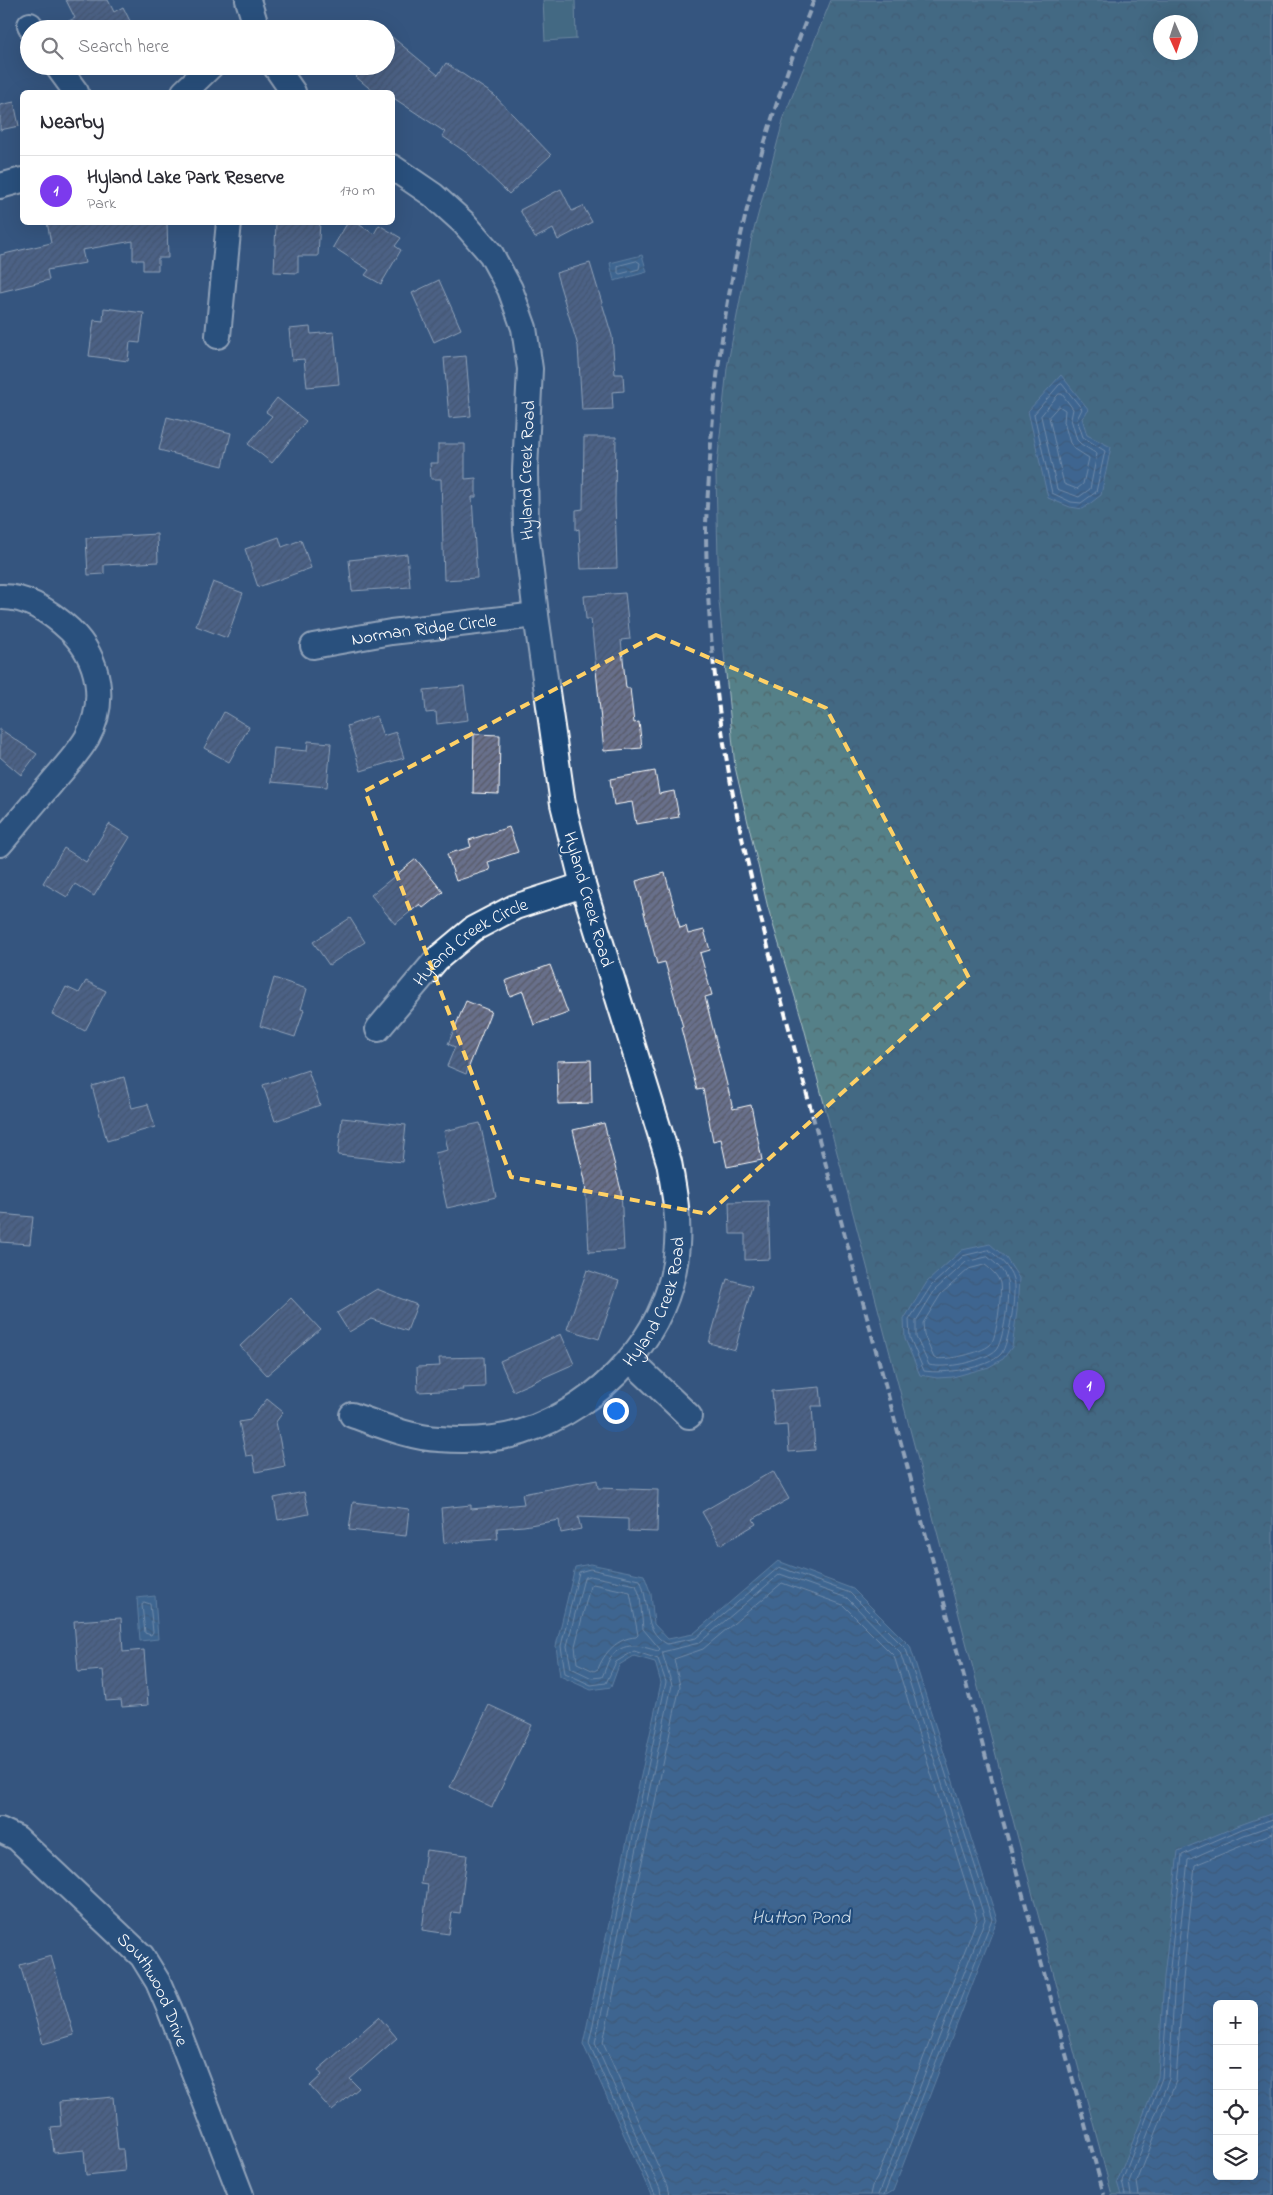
<!DOCTYPE html>
<html lang="en">
<head>
<meta charset="utf-8">
<style>
	body { margin:0; font-family:"Indie Flower",sans-serif; background:#f7f7f7; color:#2b2b33 }
	.controls { position:absolute; right:15px; bottom:15px; display:grid; overflow:hidden; border-radius:8px; box-shadow:0 5px 20px #0002 }
	.controls button { width:45px; height:45px; display:grid; place-items:center; padding:0; border:0; border-bottom:1px solid #e1e1e2; background:#fff; color:#2b2b33; font:25px sans-serif }
	.compass { position:absolute; left:1153px; top:15px; width:45px; height:45px; border-radius:50%; background:#fff; box-shadow:0 5px 20px #0002; rotate:177deg }
	.you { position:absolute; left:615px; top:1410px; width:18px; height:18px; margin:-12px; border:4px solid #fff; border-radius:50%; background:#1a73e8; box-shadow:0 0 0 8px #1a73e833 }
	.badge { display:grid; place-items:center; width:32px; height:32px; border-radius:50%; background:#7c3aed; color:#fff; font-size:16px; font-weight:700 }
	.pin { position:absolute; translate:-50% -41px; filter:drop-shadow(0 1px 2px #0008) }
	.pin::after { content:''; position:absolute; top:26px; width:18px; height:15px; background:inherit; clip-path:polygon(0 0,100% 0,50% 100%) }
	.list { margin:0; padding:0; list-style:none }
	h2 { display:flex; justify-content:space-between; align-items:center; height:65px; margin:0; padding:0 20px; font-size:21px }
	h2 small { font-size:16px; font-weight:400; color:#7c7c81 }
	.list li { display:grid; grid-template-columns:32px 1fr auto; gap:15px; align-items:center; box-sizing:border-box; height:70px; padding:0 20px; border-top:1px solid #e1e1e2 }
	.list b { display:block; font-size:19px; white-space:nowrap }
	.list p { margin:0; font-size:16px; white-space:nowrap; color:#7c7c81 }
	.list em { font-size:16px; font-style:normal; color:#7c7c81 }
	.icon { flex:none; width:28px; height:28px; fill:none; stroke:currentColor; stroke-width:2; stroke-linecap:round; stroke-linejoin:round }
	.map { position:relative; flex:none; width:1273px; height:2195px; overflow:hidden }
	.search { position:absolute; background:#fff; box-shadow:0 5px 20px #0002; left:20px; top:20px; width:375px; height:55px; display:flex; align-items:center; gap:12px; box-sizing:border-box; padding:0 18px; border-radius:28px; color:#7c7c81; font-size:19px }
	.panel { position:absolute; background:#fff; box-shadow:0 5px 20px #0002; left:20px; top:90px; width:375px; height:135px; border-radius:8px }
	.map>svg:first-child { display:block }
	.grass { fill:#548088; stroke:#aac0c4 }
	.forest { fill:url(#forest-crowns); stroke:#aac0c4; fill-rule:evenodd }
	.water { fill:url(#water-waves); stroke:#91afc9; fill-rule:evenodd }
	.lines { fill:none; stroke-linecap:round; stroke-linejoin:round }
	.shore { stroke:#b6c9db; stroke-width:1 }
	.building { fill:url(#building-hatch); stroke:#fff }
	.minor-casing { stroke:#fff; stroke-width:28 }
	.minor { stroke:#1f4a7a; stroke-width:24 }
	.rail { stroke:#fff; stroke-width:4; stroke-dasharray:8 4; stroke-linecap:butt }
	.marked { fill:none; stroke:#ffd166; stroke-width:4; stroke-dasharray:10 6; stroke-linejoin:round }
	.labels { text-anchor:middle; stroke-width:4.5; stroke-linejoin:round; paint-order:stroke }
	.street-label { font-size:18px; fill:#fff; stroke:#1f4a7a }
	.water-label { font-size:19px; font-style:italic; fill:#d1dee8; stroke:#1f4a7a }
</style>
</head>
<body>
<div class="map">
<svg width="1273" height="2195" viewBox="0 0 1273 2195">
	<defs>
		<pattern id="forest-crowns" width="20" height="18" patternUnits="userSpaceOnUse" patternTransform="scale(1.25)"><rect width="20" height="18" fill="#548088"/><path d="M2 6a3 3 0 1 1 6 0M12 15a3 3 0 1 1 6 0" fill="none" stroke="#50666a"/></pattern>
		<pattern id="water-waves" width="16" height="10" patternUnits="userSpaceOnUse" patternTransform="scale(1.25)"><rect width="16" height="10" fill="#4879a5"/><path d="M0 5q4-4 8 0t8 0" fill="none" stroke="#4a6278"/></pattern>
		<pattern id="building-hatch" width="6" height="6" patternUnits="userSpaceOnUse" patternTransform="scale(1.25)"><rect width="6" height="6" fill="#686f8b"/><path d="M-1 1l2-2M0 6l6-6M5 7l2-2" fill="none" stroke="#575a65"/></pattern>
	</defs>
	<rect width="100%" height="100%" fill="#35557f"/>
	<filter id="ink" filterUnits="userSpaceOnUse"><feTurbulence type="fractalNoise" baseFrequency=".02" numOctaves="2"/><feDisplacementMap in="SourceGraphic" scale="10" xChannelSelector="R" yChannelSelector="G"/><feConvolveMatrix kernelMatrix="1 2 1 2 8 2 1 2 1" color-interpolation-filters="sRGB"/></filter>
	<g filter="url(#ink)">
		<!-- grass -->
		<polygon class="grass" points="543,0 575,0 576,39 545,41"/>
		<!-- forest -->
		<path class="forest" d="M831,0H1273V2195H1112L802,1020L768,908L735,767L719,601L716,475L727,368L752,237L785,114ZM1160,22H1190V52H1160ZM1217,2004H1254V2176H1217Z"/>
		<!-- water -->
		<g class="water">
			<polygon points="642,255 647,272 614,281 610,263"/>
			<polygon points="1061,375 1089,410 1082,418 1087,435 1111,447 1101,495 1083,509 1070,507 1048,498 1028,411"/>
			<polygon points="990,1244 1006,1258 1019,1278 1017,1311 1012,1347 1003,1359 989,1367 953,1377 937,1378 920,1375 905,1339 904,1319 927,1282 962,1250"/>
			<polygon points="778,1561 853,1589 910,1646 997,1920 893,2191 886,2195 651,2195 583,2044 661,1683 655,1662 634,1656 619,1665 611,1687 591,1690 560,1676 556,1646 575,1567 590,1564 644,1575 651,1594 654,1624 668,1639 693,1634"/>
			<polygon points="155,1596 158,1639 140,1641 137,1598"/>
			<path d="M1273,1813V2195H1121L1117,2182L1158,2077L1164,1977L1178,1851L1240,1825ZM1217,2004H1254V2176H1217Z"/>
		</g>
		<g class="lines">
			<!-- shore -->
			<g class="shore">
				<polygon points="637,261 640,263 639,269 620,274 618,273 618,266"/>
				<polygon points="1062,384 1082,409 1077,419 1083,437 1105,451 1096,492 1081,503 1071,502 1052,493 1034,414 1059,385"/>
				<polygon points="1059,394 1062,394 1073,409 1071,419 1077,440 1081,444 1097,454 1090,489 1079,497 1057,489 1041,416"/>
				<polygon points="1059,406 1065,410 1064,422 1070,443 1075,449 1089,458 1083,484 1077,489 1064,484 1062,476 1049,417"/>
				<path d="M989,1250C998,1257 1010,1267 1013,1279C1017,1292 1009,1344 1001,1354C987,1369 943,1374 924,1371L910,1338L909,1320L931,1286L963,1256Z"/>
				<path d="M988,1257C995,1263 1005,1271 1007,1281C1010,1292 1004,1343 995,1351C980,1362 946,1369 929,1365L916,1337V1321L935,1290L966,1262Z"/>
				<path d="M985,1265C991,1269 998,1276 1000,1283C1002,1292 997,1339 990,1345C981,1353 946,1361 934,1358L924,1335L923,1323L941,1294L969,1269Z"/>
				<path d="M590,1576L636,1585L640,1596L643,1629L660,1649L658,1651C640,1646 624,1640 610,1658C607,1663 605,1671 602,1677L592,1678L571,1668L567,1646L584,1578Z"/>
				<path d="M593,1584L630,1592L638,1635L636,1637C617,1638 604,1653 598,1669L594,1671L577,1663L575,1646L590,1586Z"/>
				<polygon points="144,1602 150,1604 153,1632 151,1635 145,1633 142,1605"/>
				<path d="M655,2195L589,2043L666,1682L658,1659L634,1651L616,1662L606,1683L591,1685L565,1673L561,1646L579,1572L590,1569L640,1580C651,1604 641,1629 667,1644L696,1638L779,1567L850,1593L906,1649L992,1919L884,2195"/>
				<polyline points="661,2195 660,2189 595,2043 672,1685 662,1652 699,1643 780,1574 847,1598 900,1652 985,1919 878,2195"/>
				<polyline points="669,2195 667,2186 603,2042 680,1686 674,1659 703,1649 782,1583 843,1605 894,1656 977,1919 877,2178 872,2186 870,2195"/>
				<polyline points="1125,2195 1122,2181 1162,2078 1169,1977 1182,1855 1242,1829 1273,1819"/>
				<polyline points="1131,2195 1129,2182 1169,2079 1175,1978 1188,1860 1244,1835 1273,1825"/>
				<polyline points="1139,2195 1137,2182 1176,2081 1183,1979 1195,1865 1273,1833"/>
			</g>
		</g>
		<!-- building -->
		<g class="building">
			<polygon points="66,0 108,0 114,12 123,7 134,29 52,29 75,18"/>
			<polygon points="386,32 438,75 446,63 494,95 551,155 509,194 467,153 442,136 445,132 392,97 392,92 374,92 356,77 365,66 386,66"/>
			<polygon points="14,102 19,126 0,130 0,105"/>
			<polygon points="561,189 572,211 583,206 592,222 558,240 553,229 535,238 520,210"/>
			<polygon points="47,222 167,222 168,258 158,258 158,270 143,270 143,260 133,260 133,241 82,250 85,263 47,270 49,280 0,292 0,255 51,243"/>
			<polygon points="276,222 320,222 318,256 298,256 298,273 274,272"/>
			<polygon points="348,222 355,222 374,234 379,225 401,238 395,246 401,250 381,284 365,275 369,270 333,247"/>
			<polygon points="590,263 612,336 615,374 623,374 624,391 612,392 613,409 582,410 578,346 556,273"/>
			<polygon points="439,280 461,329 434,342 412,293"/>
			<polygon points="104,308 144,313 140,343 130,342 128,361 89,356 94,320 103,321"/>
			<polygon points="310,327 311,334 334,332 339,384 307,387 304,359 292,360 289,329"/>
			<polygon points="466,356 471,416 449,418 444,358"/>
			<polygon points="277,398 306,421 272,463 248,444 272,416 266,412"/>
			<polygon points="167,417 231,433 223,466 159,450"/>
			<polygon points="584,437 616,437 615,501 617,568 581,569 579,529 576,530 576,510 583,509"/>
			<polygon points="438,444 465,444 465,479 476,478 476,497 472,497 477,578 444,580 441,479 431,479 430,463 438,463"/>
			<polygon points="157,534 158,562 104,565 104,574 88,575 86,538"/>
			<polygon points="279,537 282,547 301,540 311,568 258,587 245,549"/>
			<polygon points="407,554 410,587 352,591 349,560"/>
			<polygon points="213,582 243,593 227,638 196,626"/>
			<polygon points="625,593 630,639 621,640 626,688 630,688 634,723 639,722 642,748 604,751 591,619 586,619 584,596"/>
			<polygon points="464,686 468,720 437,724 436,712 426,713 424,690"/>
			<polygon points="224,712 249,727 229,762 204,748"/>
			<polygon points="376,716 383,736 396,732 404,758 361,771 347,726"/>
			<polygon points="0,729 37,754 21,775 0,757"/>
			<polygon points="474,734 500,735 499,794 473,793"/>
			<polygon points="308,741 331,743 327,787 271,782 274,748 307,751"/>
			<polygon points="655,771 659,794 674,791 679,817 636,824 632,802 614,805 610,779"/>
			<polygon points="109,824 130,837 94,896 75,884 67,897 43,883 64,848 86,862"/>
			<polygon points="509,827 518,852 488,862 490,870 456,881 447,854 471,847 469,840"/>
			<polygon points="416,859 443,892 423,908 420,904 395,924 371,895"/>
			<polygon points="665,873 680,928 686,926 688,934 704,930 710,950 700,953 712,995 705,997 733,1109 751,1105 762,1160 727,1167 721,1139 713,1141 703,1089 697,1090 681,1028 683,1027 665,962 657,964 636,881"/>
			<polygon points="350,918 365,942 329,965 313,942"/>
			<polygon points="550,965 568,1013 534,1025 523,991 510,996 505,981"/>
			<polygon points="274,978 307,989 301,1009 304,1010 295,1037 260,1026"/>
			<polygon points="86,981 106,991 85,1031 52,1014 66,987 79,993"/>
			<polygon points="466,1001 491,1011 466,1074 447,1066 455,1047 448,1044"/>
			<polygon points="591,1060 592,1103 558,1104 557,1061"/>
			<polygon points="308,1070 320,1105 275,1121 263,1085"/>
			<polygon points="124,1077 132,1108 148,1104 155,1127 107,1141 92,1086"/>
			<polygon points="342,1118 406,1125 402,1162 338,1155"/>
			<polygon points="480,1123 496,1197 447,1208 435,1153 448,1150 444,1131"/>
			<polygon points="604,1123 621,1190 624,1250 589,1252 585,1180 573,1130"/>
			<polygon points="768,1201 770,1259 745,1260 745,1234 730,1234 729,1202"/>
			<polygon points="0,1214 33,1217 30,1244 0,1242"/>
			<polygon points="587,1270 619,1281 599,1339 567,1329"/>
			<polygon points="727,1279 752,1286 735,1350 709,1343"/>
			<polygon points="377,1289 417,1305 407,1331 371,1319 349,1332 337,1313"/>
			<polygon points="291,1298 320,1329 267,1375 240,1346"/>
			<polygon points="561,1334 574,1364 513,1391 500,1361"/>
			<polygon points="484,1357 485,1387 462,1388 463,1390 418,1392 417,1367 440,1366 439,1358"/>
			<polygon points="820,1387 822,1406 812,1406 815,1450 789,1452 787,1425 775,1426 772,1391"/>
			<polygon points="267,1399 283,1412 276,1422 285,1466 256,1472 253,1455 246,1456 239,1422 250,1420"/>
			<polygon points="773,1471 789,1499 753,1519 756,1524 721,1545 702,1512"/>
			<polygon points="597,1480 598,1488 658,1490 657,1532 628,1531 628,1519 578,1517 581,1529 561,1533 559,1520 524,1526 497,1528 498,1539 444,1543 441,1508 471,1505 471,1509 524,1504 522,1494"/>
			<polygon points="304,1492 309,1514 278,1520 274,1498"/>
			<polygon points="353,1502 409,1509 406,1536 349,1530"/>
			<polygon points="121,1618 123,1652 144,1650 148,1705 122,1707 121,1700 106,1701 103,1670 78,1672 74,1621"/>
			<polygon points="489,1705 532,1725 492,1807 450,1787"/>
			<polygon points="426,1850 467,1855 460,1913 452,1912 449,1934 422,1930 428,1885 421,1884"/>
			<polygon points="51,1956 74,2035 43,2044 20,1965"/>
			<polygon points="379,2017 397,2038 350,2079 359,2088 332,2111 310,2086 322,2075 318,2070"/>
			<polygon points="113,2097 118,2150 123,2150 125,2171 86,2175 84,2150 54,2153 51,2127 61,2126 59,2102"/>
		</g>
		<g class="lines">
			<defs>
				<g id="minor">
					<polyline points="248,0 257,29"/>
					<polyline points="30,25 32,29"/>
					<polyline points="57,66 76,92"/>
					<polyline points="275,66 293,92"/>
					<polyline points="184,92 211,66"/>
					<polyline points="0,186 22,180"/>
					<polyline points="218,336 229,222"/>
					<path d="M0,597C27,596 52,613 70,630C100,659 107,702 87,738C77,755 61,771 49,786C32,805 16,825 0,844"/>
					<path id="s1" d="M313,646L391,632L536,615"/>
					<path id="s2" d="M378,1029L437,959L473,929L515,907L583,885"/>
					<polyline points="630,1360 689,1416"/>
					<path id="s3" d="M352,1415C378,1424 411,1438 439,1439C465,1441 496,1440 522,1432C602,1406 672,1333 677,1245C679,1217 674,1190 669,1162L583,885L563,804L536,615L526,530L525,470L530,369L524,328L510,289L491,254L464,223L433,195L392,167"/>
					<path id="s4" d="M0,1830L17,1838L142,1956L158,1982L170,2010L241,2195"/>
				</g>
			</defs>
			<!-- minor casing -->
			<use href="#minor" class="minor-casing"/>
			<!-- minor -->
			<use href="#minor" class="minor"/>
			<!-- rail -->
			<path class="rail" d="M814,0C755,148 719,299 710,459C709,480 707,502 706,524C706,592 712,662 722,730C734,814 756,897 776,980L1104,2195"/>
		</g>
	</g>
	<!-- marked area -->
	<path d="M0 0H1273V2195H0ZM656,635L826,708L969,978L708,1214L511,1177L365,791Z" fill="#35557f" fill-opacity=".55" fill-rule="evenodd"/>
	<path class="marked" d="M656,635L826,708L969,978L708,1214L511,1177L365,791Z"/>
	<g class="labels">
		<!-- street labels -->
		<g class="street-label">
			<text dy="6" stroke="none"><textPath href="#s3" startOffset="1225">Hyland Creek Road</textPath></text>
			<text dy="6" stroke="none"><textPath href="#s1" startOffset="112">Norman Ridge Circle</textPath></text>
			<text transform="translate(589 899) rotate(74)" y="6">Hyland Creek Road</text>
			<text dy="6" stroke="none"><textPath href="#s2" startOffset="129">Hyland Creek Circle</textPath></text>
			<text dy="6" stroke="none"><textPath href="#s3" startOffset="370">Hyland Creek Road</textPath></text>
			<text dy="6" stroke="none"><textPath href="#s4" startOffset="225">Southwood Drive</textPath></text>
		</g>
		<!-- water labels -->
		<g class="water-label">
			<text x="801" y="1923">Hutton Pond</text>
		</g>
	</g>
</svg>
<div class="controls">
<button>+</button>
<button>−</button>
<button><svg class="icon" aria-label="locate" viewBox="0 0 24 24"><circle cx="12" cy="12" r="6"/><path d="M12 2v4M12 18v4M2 12h4M18 12h4"/></svg></button>
<button><svg class="icon" aria-label="layers" viewBox="0 0 24 24"><path d="M12 4l9 5-9 5-9-5zM3 14l9 5 9-5"/></svg></button>
</div>
<svg class="compass" viewBox="-18 -18 36 36"><path d="M0-13l5 13h-10z" fill="#e53935"/><path d="M0 13l5-13h-10z" fill="#7c7c81"/></svg>
<div class="you"></div>
<div class="pin badge" style="left:1089px;top:1411px">1</div>
<div class="search"><svg class="icon" aria-label="search" viewBox="0 0 24 24"><circle cx="10" cy="10" r="6"/><path d="M15 15l6 6"/></svg>Search here</div>
<section class="panel">
<h2>Nearby<small></small></h2>
<ul class="list">
<li><span class="badge">1</span><div><b>Hyland Lake Park Reserve</b><p>Park</p></div><em>170 m</em></li>
</ul>
</section>
</div>
</body>
</html>
